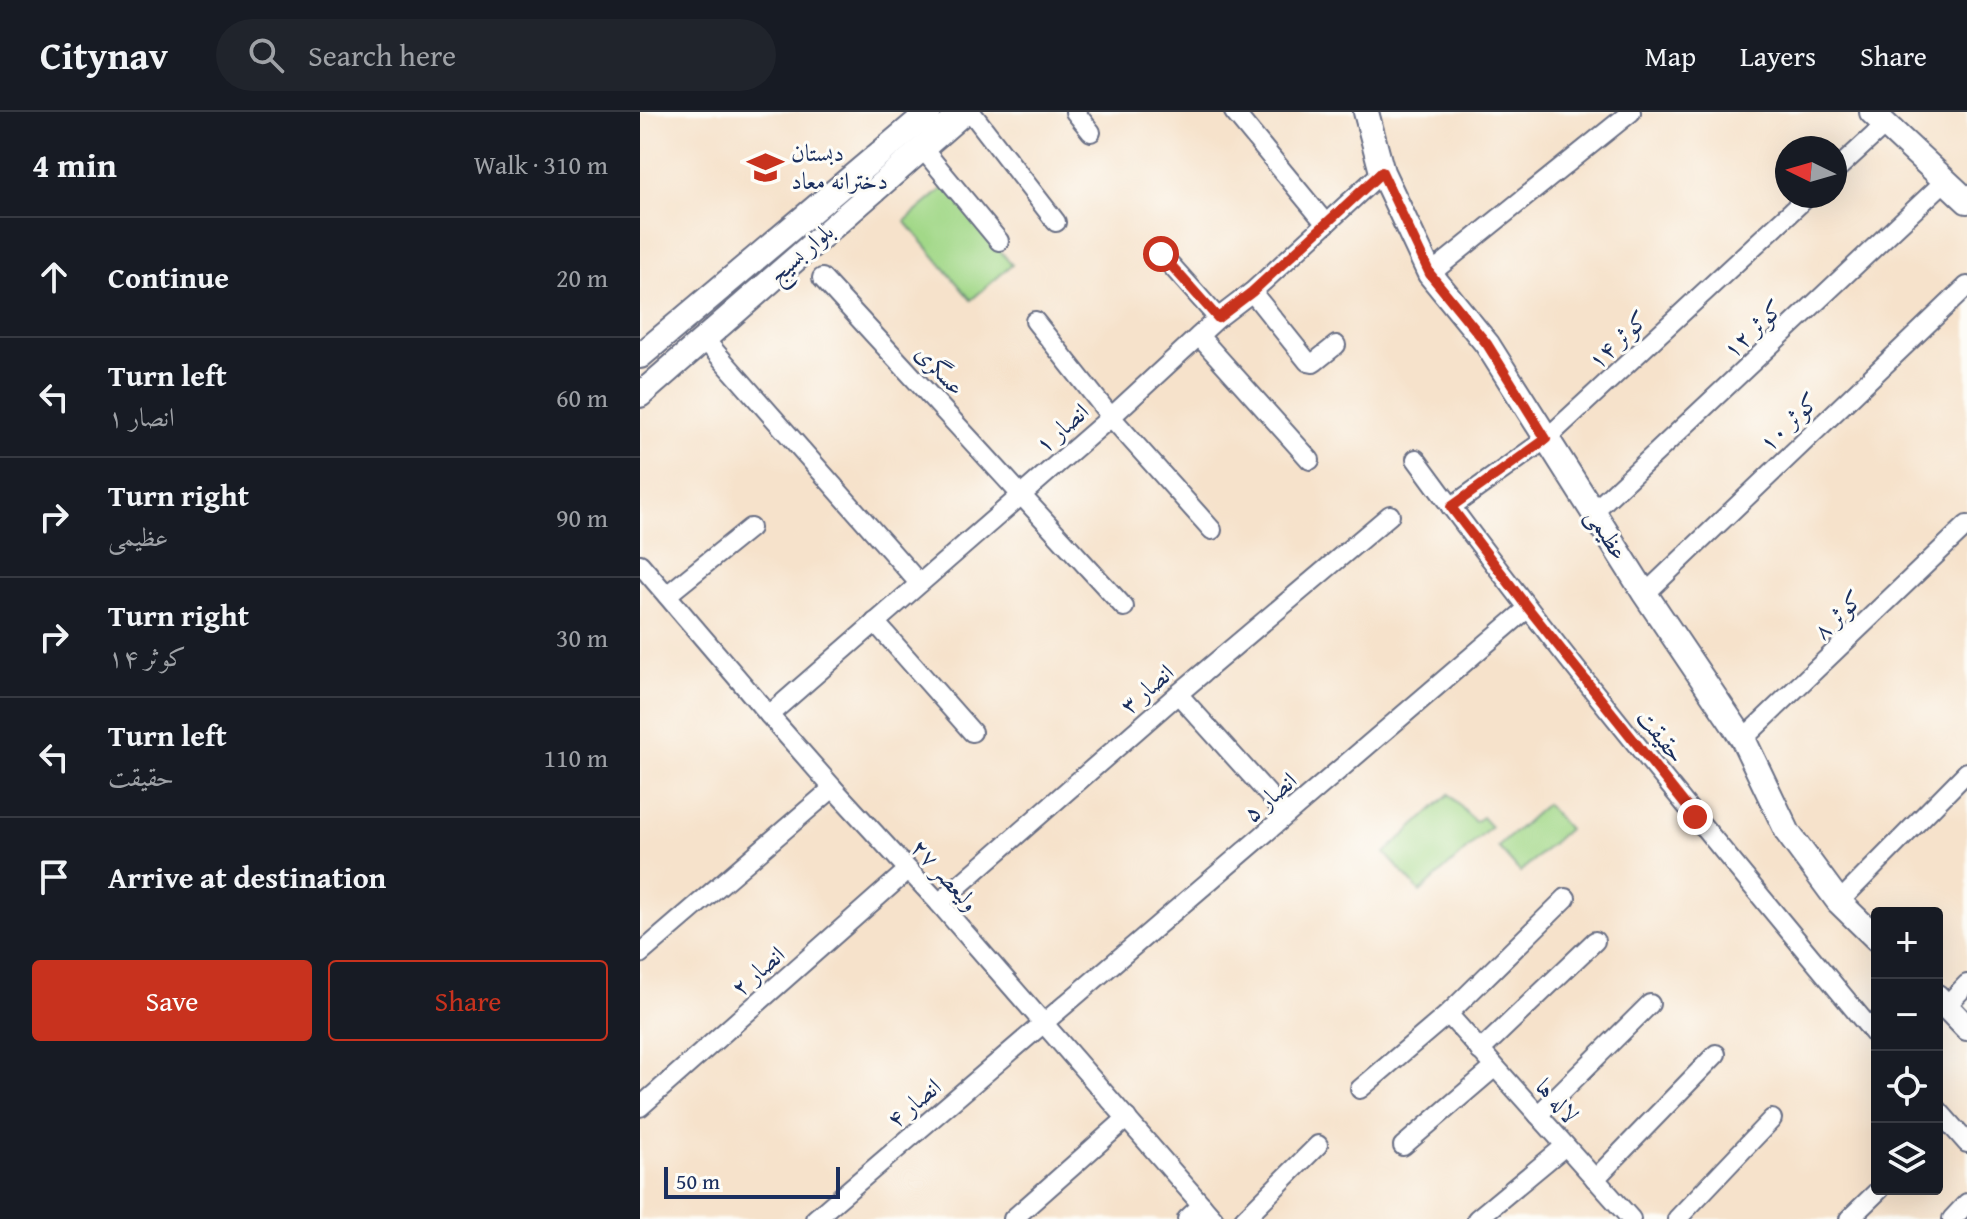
<!DOCTYPE html>
<html lang="en">
<head>
<meta charset="utf-8">
<style>
	body { margin:0; font-family:"Gentium Book Plus",Amiri,serif; background:#20242c; color:#f1f3f6 }
	.controls { position:absolute; right:24px; bottom:24px; display:grid; overflow:hidden; border-radius:8px; box-shadow:0 8px 32px #0002 }
	.controls button { width:72px; height:72px; display:grid; place-items:center; padding:0; border:0; border-bottom:2px solid #363941; background:#171b24; color:#f1f3f6; font:40px sans-serif }
	.compass { position:absolute; left:1135px; top:24px; width:72px; height:72px; border-radius:50%; background:#171b24; box-shadow:0 8px 32px #0002; rotate:275deg }
	.scale { position:absolute; left:24px; bottom:20px; width:176px; box-sizing:border-box; padding-left:8px; border:4px solid #1b2f5e; border-top:0; font-size:22px; line-height:28px; white-space:nowrap; color:#1b2f5e; -webkit-text-stroke:6px #fdfcf7; paint-order:stroke }
	.stop { position:absolute; width:24px; height:24px; margin:-18px; border:6px solid #c8321e; border-radius:50%; background:#fff }
	.stop.end { background:#c8321e; border-color:#fff; box-shadow:0 2px 8px #0008 }
	.list { margin:0; padding:0; list-style:none }
	h2 { display:flex; justify-content:space-between; align-items:center; height:104px; margin:0; padding:0 32px; font-size:34px }
	h2 small { font-size:26px; font-weight:400; color:#9ea1a6 }
	.list li { display:grid; grid-template-columns:52px 1fr auto; gap:24px; align-items:center; box-sizing:border-box; height:120px; padding:0 32px; border-top:2px solid #363941 }
	.list b { display:block; font-size:30px; white-space:nowrap }
	.list p { margin:0; font-size:26px; white-space:nowrap; color:#9ea1a6 }
	.list em { font-size:26px; font-style:normal; color:#9ea1a6 }
	.actions { display:flex; gap:16px; padding:24px 32px }
	.actions a { flex:1; padding:18px 0; border:2px solid #c8321e; border-radius:8px; text-align:center; font-size:28px; color:#c8321e }
	.actions .main { background:#c8321e; color:#fff }
	.icon { flex:none; width:44px; height:44px; fill:none; stroke:currentColor; stroke-width:2; stroke-linecap:round; stroke-linejoin:round }
	.map { position:relative; flex:none; width:1327px; height:1107px; overflow:hidden }
	header { display:flex; align-items:center; gap:48px; box-sizing:border-box; height:112px; padding:0 40px; background:#171b24; border-bottom:2px solid #363941 }
	header strong { font-size:38px }
	nav { display:flex; gap:44px; margin-inline-start:auto; font-size:28px }
	.search { width:560px; height:72px; background:#20242c; display:flex; align-items:center; gap:20px; box-sizing:border-box; padding:0 28px; border-radius:44px; color:#9ea1a6; font-size:30px }
	main { display:flex }
	aside { flex:1; background:#171b24 }
	.map>svg:first-child { display:block }
	.green { fill:#a2d888; stroke:#5e8473; stroke-width:2 }
	.lines { fill:none; stroke-linecap:round; stroke-linejoin:round }
	.minor-casing { stroke:#686e84; stroke-width:22 }
	.tertiary-casing { stroke:#686e84; stroke-width:28 }
	.minor { stroke:#fff; stroke-width:18 }
	.tertiary { stroke:#fff; stroke-width:24 }
	.route { stroke:#c8321e; stroke-width:10 }
	.labels { text-anchor:middle; stroke-width:6; stroke-linejoin:round; paint-order:stroke }
	.poi-label { font-size:24px; fill:#1b2f5e; stroke:#fdfcf7; text-anchor:start }
	.street-label { font-size:24px; fill:#1b2f5e; stroke:#fdfcf7 }
</style>
</head>
<body>
<header>
<strong>Citynav</strong>
<div class="search"><svg class="icon" aria-label="search" viewBox="0 0 24 24"><circle cx="10" cy="10" r="6"/><path d="M15 15l6 6"/></svg>Search here</div>
<nav><a>Map</a><a>Layers</a><a>Share</a></nav>
</header>
<main>
<aside>
<h2>4 min<small>Walk · 310 m</small></h2>
<ul class="list">
<li><svg class="icon" aria-label="ahead" viewBox="0 0 24 24"><path d="M12 20V5M6 11l6-6 6 6"/></svg><div><b>Continue</b></div><em>20 m</em></li>
<li><svg class="icon" aria-label="left" viewBox="0 0 24 24"><path d="M17 20v-9H6M10 6l-5 5 5 5"/></svg><div><b>Turn left</b><p>انصار ۱</p></div><em>60 m</em></li>
<li><svg class="icon" aria-label="right" viewBox="0 0 24 24"><path d="M7 20v-9h11M14 6l5 5-5 5"/></svg><div><b>Turn right</b><p>عظیمی</p></div><em>90 m</em></li>
<li><svg class="icon" aria-label="right" viewBox="0 0 24 24"><path d="M7 20v-9h11M14 6l5 5-5 5"/></svg><div><b>Turn right</b><p>کوثر ۱۴</p></div><em>30 m</em></li>
<li><svg class="icon" aria-label="left" viewBox="0 0 24 24"><path d="M17 20v-9H6M10 6l-5 5 5 5"/></svg><div><b>Turn left</b><p>حقیقت</p></div><em>110 m</em></li>
<li><svg class="icon" aria-label="arrive" viewBox="0 0 24 24"><path d="M6 21V4h12l-3 4 3 4H6"/></svg><div><b>Arrive at destination</b></div></li>
</ul>
<div class="actions"><a class="main">Save</a><a>Share</a></div>
</aside>
<div class="map">
<svg width="1327" height="1107" viewBox="0 0 1327 1107">
	<rect width="100%" height="100%" fill="#fdfcf7"/>
	<filter id="ink" filterUnits="userSpaceOnUse"><feTurbulence type="fractalNoise" baseFrequency=".0125" numOctaves="2"/><feDisplacementMap in="SourceGraphic" scale="16" xChannelSelector="R" yChannelSelector="G"/><feConvolveMatrix kernelMatrix="1 2 1 2 8 2 1 2 1" color-interpolation-filters="sRGB"/></filter>
	<filter id="wash" filterUnits="userSpaceOnUse"><feTurbulence type="fractalNoise" baseFrequency=".006" numOctaves="4" result="noise"/><feDisplacementMap in="SourceGraphic" scale="32" xChannelSelector="R" yChannelSelector="G"/><feGaussianBlur stdDeviation="1.8" result="paint"/><feColorMatrix in="noise" values="0 0 0 0 0 0 0 0 0 0 0 0 0 0 0 0 0 1.4 0 .05"/><feComposite in="paint" operator="in"/></filter>
	<g filter="url(#wash)">
		<rect width="100%" height="100%" fill="#f6e2cb"/>
		<!-- green -->
		<g class="green">
			<polygon points="306,74 372,153 331,188 265,109"/>
			<polygon points="809,682 835,710 842,705 851,715 780,780 745,741"/>
			<polygon points="906,692 928,717 880,760 858,735"/>
		</g>
	</g>
	<g filter="url(#ink)">
		<g class="lines">
			<defs>
				<g id="minor">
					<polyline points="331,0 416,110"/>
					<polyline points="435,0 451,20"/>
					<polyline points="594,0 686,112"/>
					<polyline points="282,36 359,129"/>
					<polyline points="1195,59 1245,13"/>
					<polyline points="521,142 578,206"/>
					<polyline points="790,162 991,0"/>
					<polyline points="182,166 484,495"/>
					<polyline points="612,180 668,250 673,251 676,249 696,233"/>
					<polyline points="395,209 471,305 572,418"/>
					<polyline points="559,224 670,348"/>
					<polyline points="64,227 279,471"/>
					<path d="M776,347C921,546 1080,735 1237,925"/>
					<polyline points="811,395 906,327 1168,84"/>
					<polyline points="953,400 1305,69"/>
					<polyline points="0,452 129,603 193,676 299,791 574,1107"/>
					<polyline points="1005,482 1327,174"/>
					<polyline points="27,483 110,416"/>
					<polyline points="235,510 332,620"/>
					<polyline points="538,582 646,702"/>
					<polyline points="129,603 471,305 578,206 612,180 742,60"/>
					<polyline points="1103,627 1327,413"/>
					<polyline points="1199,790 1327,660"/>
					<polyline points="299,791 538,582 750,403"/>
					<polyline points="0,842 193,676"/>
					<polyline points="1306,894 1327,872"/>
					<polyline points="808,902 991,1107"/>
					<polyline points="840,939 955,829"/>
					<polyline points="720,977 808,902 926,786"/>
					<polyline points="0,995 268,758"/>
					<polyline points="1297,997 1327,1031"/>
					<polyline points="898,1003 1010,892"/>
					<polyline points="763,1034 855,955"/>
					<polyline points="955,1067 1076,942"/>
					<polyline points="175,1107 888,496"/>
					<polyline points="373,1107 487,1006"/>
					<polyline points="547,1107 562,1093"/>
					<polyline points="604,1107 678,1033"/>
					<polyline points="837,1107 925,1034"/>
					<polyline points="1037,1107 1132,1007"/>
					<polyline points="1209,1107 1240,1077"/>
					<polyline points="1312,1107 1327,1091"/>
				</g>
				<g id="tertiary">
					<polyline points="726,0 742,60 790,162 847,232 1005,482 1103,627 1148,721 1199,790 1237,827"/>
					<polyline points="1232,0 1327,89"/>
					<polyline points="0,244 289,0"/>
					<polyline points="0,283 324,0"/>
					<polyline points="1297,885 1327,916"/>
				</g>
			</defs>
			<!-- minor casing -->
			<use href="#minor" class="minor-casing"/>
			<!-- tertiary casing -->
			<use href="#tertiary" class="tertiary-casing"/>
			<!-- minor -->
			<use href="#minor" class="minor"/>
			<!-- tertiary -->
			<use href="#tertiary" class="tertiary"/>
		</g>
	</g>
	<g class="lines" filter="url(#ink)">
		<!-- route -->
		<polyline class="route" points="521,142 578,206 612,180 742,60 790,162 847,232 906,327 811,395 888,496 1055,705"/>
	</g>
	<!-- icons -->
	<defs>
		<symbol id="school-bare" viewBox="-9 -9 18 18"><path d="M0-5L7-2L0 1L-7-2ZM-4 1L0 2.5L4 1V4Q0 6-4 4Z" fill="#c8321e" stroke="#fdfcf7" stroke-width="2.5" paint-order="stroke"/></symbol>
	</defs>
	<g fill-rule="evenodd">
		<use href="#school-bare" x="100" y="30" width="51" height="51"/>
	</g>
	<g class="labels">
		<!-- poi labels -->
		<g class="poi-label">
			<text x="151" y="49">دبستان<tspan x="151" dy="28">دخترانه معاد</tspan></text>
		</g>
		<!-- street labels -->
		<g class="street-label">
			<text transform="translate(161 141) rotate(-41)" y="8">بلوار بسیج</text>
			<text transform="translate(1113 217) rotate(-43)" y="8">کوثر ۱۲</text>
			<text transform="translate(978 228) rotate(-43)" y="8">کوثر ۱۴</text>
			<text transform="translate(300 258) rotate(47)" y="8">عسگری</text>
			<text transform="translate(1149 310) rotate(-44)" y="8">کوثر ۱۰</text>
			<text transform="translate(422 316) rotate(-41)" y="8">انصار ۱</text>
			<text transform="translate(967 422) rotate(58)" y="8">عظیمی</text>
			<text transform="translate(1198 503) rotate(-44)" y="8">کوثر ۸</text>
			<text transform="translate(507 577) rotate(-41)" y="8">انصار ۳</text>
			<text transform="translate(1021 624) rotate(51)" y="8">حقیقت</text>
			<text transform="translate(630 685) rotate(-41)" y="8">انصار ۵</text>
			<text transform="translate(305 763) rotate(48)" y="8">ولیعصر ۲۷</text>
			<text transform="translate(118 859) rotate(-41)" y="8">انصار ۲</text>
			<text transform="translate(917 989) rotate(48)" y="8">لاله ها</text>
			<text transform="translate(274 991) rotate(-40)" y="8">انصار ۴</text>
		</g>
	</g>
</svg>
<div class="controls">
<button>+</button>
<button>−</button>
<button><svg class="icon" aria-label="locate" viewBox="0 0 24 24"><circle cx="12" cy="12" r="6"/><path d="M12 2v4M12 18v4M2 12h4M18 12h4"/></svg></button>
<button><svg class="icon" aria-label="layers" viewBox="0 0 24 24"><path d="M12 4l9 5-9 5-9-5zM3 14l9 5 9-5"/></svg></button>
</div>
<svg class="compass" viewBox="-18 -18 36 36"><path d="M0-13l5 13h-10z" fill="#e53935"/><path d="M0 13l5-13h-10z" fill="#9ea1a6"/></svg>
<div class="scale">50 m</div>
<div class="stop" style="left:521px;top:142px"></div>
<div class="stop end" style="left:1055px;top:705px"></div>
</div>
</main>
</body>
</html>
